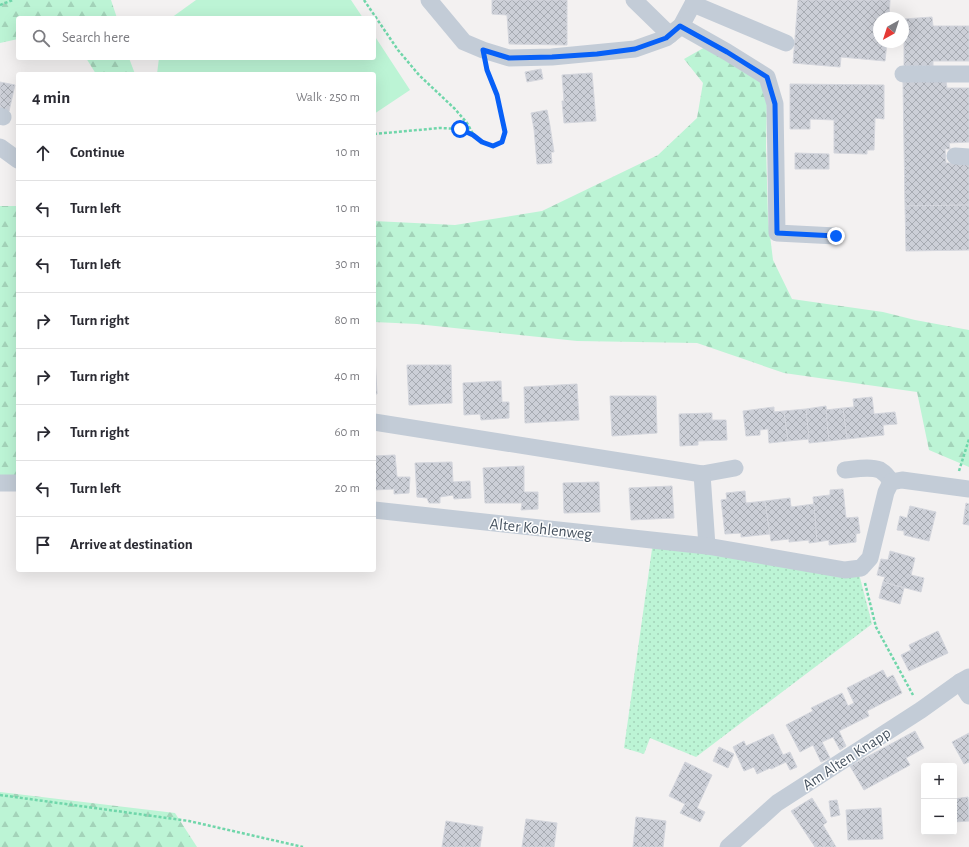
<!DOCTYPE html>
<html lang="en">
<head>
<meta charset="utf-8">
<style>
	body { margin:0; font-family:"Alegreya Sans",sans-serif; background:#f7f7f7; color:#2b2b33 }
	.controls { position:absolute; right:12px; bottom:12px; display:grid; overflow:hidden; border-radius:4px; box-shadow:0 4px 16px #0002 }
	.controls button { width:36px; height:36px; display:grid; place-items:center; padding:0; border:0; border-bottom:1px solid #e1e1e2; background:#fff; color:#2b2b33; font:20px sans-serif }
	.compass { position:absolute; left:873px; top:12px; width:36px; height:36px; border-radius:50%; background:#fff; box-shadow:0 4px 16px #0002; rotate:219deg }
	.stop { position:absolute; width:12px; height:12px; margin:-9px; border:3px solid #0760f7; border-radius:50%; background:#fff }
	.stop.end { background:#0760f7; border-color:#fff; box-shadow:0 1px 4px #0008 }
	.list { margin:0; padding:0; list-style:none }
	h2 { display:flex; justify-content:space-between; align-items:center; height:52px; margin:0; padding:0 16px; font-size:17px }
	h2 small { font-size:13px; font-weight:400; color:#7c7c81 }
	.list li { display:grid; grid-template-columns:26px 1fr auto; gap:12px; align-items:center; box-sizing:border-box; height:56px; padding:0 16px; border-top:1px solid #e1e1e2 }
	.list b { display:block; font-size:15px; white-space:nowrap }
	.list em { font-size:13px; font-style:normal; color:#7c7c81 }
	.icon { flex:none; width:22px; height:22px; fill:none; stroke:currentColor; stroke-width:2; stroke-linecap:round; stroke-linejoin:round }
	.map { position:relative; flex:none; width:969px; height:847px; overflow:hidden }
	.search { position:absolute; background:#fff; box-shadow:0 4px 16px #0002; left:16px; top:16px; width:360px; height:44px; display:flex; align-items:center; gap:10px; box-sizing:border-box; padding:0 14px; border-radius:4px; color:#7c7c81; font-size:15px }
	.panel { position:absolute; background:#fff; box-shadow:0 4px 16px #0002; left:16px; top:72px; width:360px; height:500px; border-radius:4px }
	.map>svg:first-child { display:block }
	.grass { fill:url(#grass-dots) }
	.forest { fill:url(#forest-firs) }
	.pitch { fill:#bcf4d5 }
	.building { fill:url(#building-cross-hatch); stroke:#d4d6dd }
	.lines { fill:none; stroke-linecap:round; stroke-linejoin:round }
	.path { stroke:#70d6aa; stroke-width:2.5; stroke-dasharray:3 2; stroke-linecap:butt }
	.minor { stroke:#c3ccd7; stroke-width:17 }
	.route { stroke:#0760f7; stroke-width:5 }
	.labels { text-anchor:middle; stroke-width:3; stroke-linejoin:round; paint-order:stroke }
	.street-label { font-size:16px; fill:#475360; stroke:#fff }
</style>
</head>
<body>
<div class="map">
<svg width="969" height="847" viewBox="0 0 969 847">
	<defs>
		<pattern id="grass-dots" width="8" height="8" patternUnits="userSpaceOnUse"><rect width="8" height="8" fill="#bcf4d5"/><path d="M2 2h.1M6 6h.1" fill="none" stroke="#a3d3b9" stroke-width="1.8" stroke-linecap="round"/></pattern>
		<pattern id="forest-firs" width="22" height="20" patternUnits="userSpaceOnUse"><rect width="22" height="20" fill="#bcf4d5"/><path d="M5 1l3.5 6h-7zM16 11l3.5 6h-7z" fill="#a3d3b9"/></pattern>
		<pattern id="building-cross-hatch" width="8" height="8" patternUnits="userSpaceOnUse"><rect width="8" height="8" fill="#cccfd7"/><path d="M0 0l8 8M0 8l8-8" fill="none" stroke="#a7abb2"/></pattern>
	</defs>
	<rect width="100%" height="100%" fill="#f3f1f1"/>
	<!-- grass -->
	<polygon class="grass" points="653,542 859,574 872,624 696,757 650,738 644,754 624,748"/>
	<!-- forest -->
	<g class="forest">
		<polygon points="0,0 111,0 117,18 18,18 18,39 0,43"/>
		<polygon points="707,46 754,71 767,96 766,146 768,219 773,260 792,299 883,312 915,320 969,330 969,467 929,450 917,392 784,373 697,343 577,341 417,324 374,322 374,221 455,225 542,211 658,155 697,118 703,83 684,59"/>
		<polygon points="86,58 129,58 135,74 96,74"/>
		<polygon points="0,206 18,206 18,478 0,477"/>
		<polygon points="0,792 175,813 197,847 0,847"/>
	</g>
	<!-- pitch -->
	<g class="pitch">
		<polygon points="196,0 351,0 363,18 171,18"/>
		<polygon points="374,35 410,90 374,114 374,74 157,74 159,58 374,58"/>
	</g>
	<!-- building -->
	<g class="building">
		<polygon points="492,0 567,0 567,45 509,44 507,15 492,14"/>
		<polygon points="798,0 890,0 889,18 879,18 879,42 887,42 885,61 841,57 840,67 793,63"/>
		<polygon points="932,17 933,26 969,26 969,61 933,61 933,66 904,66 904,19"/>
		<polygon points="541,69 543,79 527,82 525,72"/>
		<polygon points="592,73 596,121 564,123 562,101 564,101 562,75"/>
		<polygon points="946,81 947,88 969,88 969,142 949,143 950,149 945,149 946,163 969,163 969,205 905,206 903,82"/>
		<polygon points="0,82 15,85 9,111 0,109"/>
		<polygon points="790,84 884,85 884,119 875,118 874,150 867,150 867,154 834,153 834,120 810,119 810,129 790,129"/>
		<polygon points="547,110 550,126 554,152 551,152 552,163 537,164 534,129 531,113"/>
		<polygon points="795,153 829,154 829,169 795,169"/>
		<polygon points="969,205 969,250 906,251 905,206"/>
		<polygon points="374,356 375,356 377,394 374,394"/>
		<polygon points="407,365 451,365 452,403 409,405"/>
		<polygon points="501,381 502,402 509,402 509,418 481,420 480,414 464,415 463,383"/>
		<polygon points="577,384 579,420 525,423 524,387"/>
		<polygon points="610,396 656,396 657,433 612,436"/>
		<polygon points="872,397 874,414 895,412 897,424 883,425 884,435 847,439 843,408 854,407 853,399"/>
		<polygon points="826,406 829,441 809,443 806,409"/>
		<polygon points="774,407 774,412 784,411 788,441 769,443 768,429 760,430 760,435 746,436 743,411"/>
		<polygon points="843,408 847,439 829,441 826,410"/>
		<polygon points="806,409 809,439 788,441 784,411"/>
		<polygon points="712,413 712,420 726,420 727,440 698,441 698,445 680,446 679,414"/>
		<polygon points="395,455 397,477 410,477 409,493 394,494 394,489 374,490 374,456"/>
		<polygon points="452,462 453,482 470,481 471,498 454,499 453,495 440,497 440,503 429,503 427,498 417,497 415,463"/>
		<polygon points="524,466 524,492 538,492 538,509 521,510 522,503 485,503 483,468"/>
		<polygon points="599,482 600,512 564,513 563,483"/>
		<polygon points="672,486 674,518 631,520 629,488"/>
		<polygon points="843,489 846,518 858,517 860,533 856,534 856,542 829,545 829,540 817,542 813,497 830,495 830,490"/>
		<polygon points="745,491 746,503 765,501 770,534 741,537 741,533 725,534 721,500 727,499 726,493"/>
		<polygon points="790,498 791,507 814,504 817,542 809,543 809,540 789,542 789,539 771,541 765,501"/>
		<polygon points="966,503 969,504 969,525 963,524"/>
		<polygon points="910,506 936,512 929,541 904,535 904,531 897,530 900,516 907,518"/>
		<polygon points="890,551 915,558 911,575 924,578 921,592 883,582 885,577 877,575 881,559 888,560"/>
		<polygon points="883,582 904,588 900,604 879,598"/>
		<polygon points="938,631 948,653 909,671 901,655 911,650 909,645"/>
		<polygon points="883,670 887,678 893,675 902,693 867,711 869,716 839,731 846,746 840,750 833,737 822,742 830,758 821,762 813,745 800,752 786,725 813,711 811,708 842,693 848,706 854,703 847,688"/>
		<polygon points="915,731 924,748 906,758 910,765 864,790 850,766"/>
		<polygon points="969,733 969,762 964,764 952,742"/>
		<polygon points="773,734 783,755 790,752 797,767 790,770 786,762 771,769 770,768 757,774 754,767 744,771 733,747 744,741 746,746"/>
		<polygon points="719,747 734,754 728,768 713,761"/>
		<polygon points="685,762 712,775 697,808 705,812 700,822 680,813 685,804 669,796"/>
		<polygon points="968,797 969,821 954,822 954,799"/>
		<polygon points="812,798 827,822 823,825 836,847 815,847 791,811"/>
		<polygon points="837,800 840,815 831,817 829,801"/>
		<polygon points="881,808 883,839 848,840 846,810"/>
		<polygon points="636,817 666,821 663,847 633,847"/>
		<polygon points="526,819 557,823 554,847 522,847"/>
		<polygon points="446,821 483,827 480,847 442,847"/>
	</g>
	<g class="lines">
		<!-- path -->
		<g class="path">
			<polyline points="364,0 398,50 419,75 455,109 467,123 473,134"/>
			<polyline points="0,5 13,0"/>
			<polyline points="374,134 440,128 460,129 473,135 482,142 493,146 502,142 505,132 497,95 487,69"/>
			<polyline points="959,471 969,439"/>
			<polyline points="865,583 876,627 913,695"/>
			<polyline points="0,795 189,821 303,847"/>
		</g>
		<!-- minor -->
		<g class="minor">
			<polyline points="429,0 464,42 483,50 509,58 552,57 635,49 666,38 681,26 695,0"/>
			<polyline points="634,0 670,35"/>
			<polyline points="693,4 786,43"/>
			<polyline points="681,26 727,52 767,77 775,104 777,233 836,236"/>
			<polyline points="903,74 969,74"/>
			<polyline points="0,116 3,117"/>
			<polyline points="0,147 18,160"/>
			<polyline points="955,156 969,157"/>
			<polyline points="374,422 702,474 735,468"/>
			<path d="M845,470C856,469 870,466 880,470C885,473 889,478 891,482"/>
			<polyline points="702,474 707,546"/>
			<polyline points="0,483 18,483"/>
			<polyline points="374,510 707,546 845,570 861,568 870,558 886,492 891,482 902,480 969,489"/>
			<polyline points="960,682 969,696"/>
			<polyline points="728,847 777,803 921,710 960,682 969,677"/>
		</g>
	</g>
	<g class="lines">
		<!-- route -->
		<polyline class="route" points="460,129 473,135 482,142 493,146 502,142 505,132 497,95 487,70 483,50 509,58 552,57 597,54 635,49 666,38 680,26 727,52 767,77 775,104 777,233 836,236"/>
	</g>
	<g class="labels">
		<!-- street labels -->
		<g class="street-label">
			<text transform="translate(541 528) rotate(6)" y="6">Alter Kohlenweg</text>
			<text transform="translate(846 758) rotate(-33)" y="6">Am Alten Knapp</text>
		</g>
	</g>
</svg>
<div class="controls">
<button>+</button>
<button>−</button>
</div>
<svg class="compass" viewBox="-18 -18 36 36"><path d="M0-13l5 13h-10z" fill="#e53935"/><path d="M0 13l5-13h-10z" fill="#7c7c81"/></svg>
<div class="stop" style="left:460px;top:129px"></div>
<div class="stop end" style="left:836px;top:236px"></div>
<div class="search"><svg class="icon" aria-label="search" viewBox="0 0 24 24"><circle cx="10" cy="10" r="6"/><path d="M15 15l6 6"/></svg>Search here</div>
<section class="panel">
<h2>4 min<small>Walk · 250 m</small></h2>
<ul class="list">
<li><svg class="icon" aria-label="ahead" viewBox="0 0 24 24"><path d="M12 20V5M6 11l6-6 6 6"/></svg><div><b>Continue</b></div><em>10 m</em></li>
<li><svg class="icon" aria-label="left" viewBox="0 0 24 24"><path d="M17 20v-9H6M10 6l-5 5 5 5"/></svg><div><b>Turn left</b></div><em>10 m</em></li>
<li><svg class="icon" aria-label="left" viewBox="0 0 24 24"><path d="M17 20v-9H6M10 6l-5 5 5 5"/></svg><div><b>Turn left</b></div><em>30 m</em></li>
<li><svg class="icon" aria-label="right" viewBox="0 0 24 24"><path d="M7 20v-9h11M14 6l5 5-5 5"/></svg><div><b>Turn right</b></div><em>80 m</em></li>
<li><svg class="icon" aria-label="right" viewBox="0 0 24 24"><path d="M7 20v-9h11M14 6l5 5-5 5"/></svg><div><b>Turn right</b></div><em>40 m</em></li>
<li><svg class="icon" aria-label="right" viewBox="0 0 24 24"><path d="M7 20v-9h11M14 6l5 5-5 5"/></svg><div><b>Turn right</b></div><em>60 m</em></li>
<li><svg class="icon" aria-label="left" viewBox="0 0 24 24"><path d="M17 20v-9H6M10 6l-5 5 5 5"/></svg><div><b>Turn left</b></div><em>20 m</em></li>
<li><svg class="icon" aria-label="arrive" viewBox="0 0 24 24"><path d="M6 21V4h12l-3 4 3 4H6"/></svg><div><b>Arrive at destination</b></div></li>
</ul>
</section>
</div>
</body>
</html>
